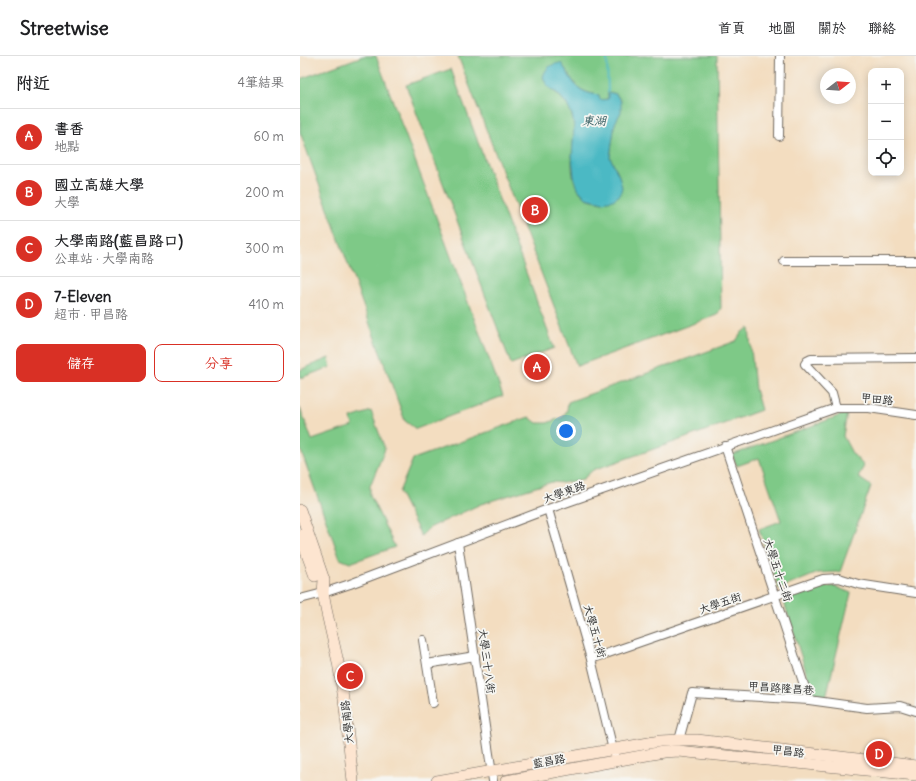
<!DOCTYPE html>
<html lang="zh-TW">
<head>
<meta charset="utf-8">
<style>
	body { margin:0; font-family:Delius,"LXGW WenKai TC",sans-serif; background:#f2f2f2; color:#202124 }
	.controls { position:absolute; right:12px; top:12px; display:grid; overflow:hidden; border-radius:8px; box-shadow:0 2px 10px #0003 }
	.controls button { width:36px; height:36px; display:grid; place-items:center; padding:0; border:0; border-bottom:1px solid #e0e0e0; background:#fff; color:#202124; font:20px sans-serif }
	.compass { position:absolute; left:520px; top:12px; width:36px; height:36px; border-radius:50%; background:#fff; box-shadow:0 2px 10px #0003; rotate:73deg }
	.you { position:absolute; left:266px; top:375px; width:14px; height:14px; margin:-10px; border:3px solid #fff; border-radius:50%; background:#1a73e8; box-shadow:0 0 0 6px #1a73e833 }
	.badge { display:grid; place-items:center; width:26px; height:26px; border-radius:50%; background:#d93025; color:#fff; font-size:13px; font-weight:700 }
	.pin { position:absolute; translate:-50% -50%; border:2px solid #fff; box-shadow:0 1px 4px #0006 }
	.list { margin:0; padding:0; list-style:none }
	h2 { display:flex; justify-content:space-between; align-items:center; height:52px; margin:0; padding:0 16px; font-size:17px }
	h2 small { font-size:13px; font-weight:400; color:#757577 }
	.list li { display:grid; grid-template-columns:26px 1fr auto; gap:12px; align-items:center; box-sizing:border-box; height:56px; padding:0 16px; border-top:1px solid #e0e0e0 }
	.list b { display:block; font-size:15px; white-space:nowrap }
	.list p { margin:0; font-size:13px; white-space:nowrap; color:#757577 }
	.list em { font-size:13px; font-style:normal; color:#757577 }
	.actions { display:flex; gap:8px; padding:12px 16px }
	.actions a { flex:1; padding:9px 0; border:1px solid #d93025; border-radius:8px; text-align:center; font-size:14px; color:#d93025 }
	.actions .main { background:#d93025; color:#fff }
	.icon { flex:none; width:22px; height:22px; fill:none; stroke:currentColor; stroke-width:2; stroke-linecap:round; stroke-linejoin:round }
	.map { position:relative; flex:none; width:616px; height:725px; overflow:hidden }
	header { display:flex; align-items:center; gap:24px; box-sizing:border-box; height:56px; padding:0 20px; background:#fff; border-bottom:1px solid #e0e0e0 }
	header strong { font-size:19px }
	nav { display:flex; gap:22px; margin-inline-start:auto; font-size:14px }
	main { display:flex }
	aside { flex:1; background:#fff }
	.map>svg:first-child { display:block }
	.green { fill:#7ec987; stroke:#547a59; fill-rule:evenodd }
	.water { fill:#4bb9c4; stroke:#3b7278 }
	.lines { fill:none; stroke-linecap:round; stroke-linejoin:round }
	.stream { stroke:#4bb9c4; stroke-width:2 }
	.street-casing { stroke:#71695f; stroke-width:10 }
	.secondary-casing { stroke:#71695f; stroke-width:12 }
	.street { stroke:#fff; stroke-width:8 }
	.secondary { stroke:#fde5d0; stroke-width:11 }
	.labels { text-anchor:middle; stroke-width:3.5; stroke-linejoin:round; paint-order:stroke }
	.street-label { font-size:11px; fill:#2b2b2b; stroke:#f6f6f2 }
	.water-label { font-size:12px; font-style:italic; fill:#365d61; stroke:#f6f6f2 }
</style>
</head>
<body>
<header>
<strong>Streetwise</strong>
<nav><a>首頁</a><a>地圖</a><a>關於</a><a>聯絡</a></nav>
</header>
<main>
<aside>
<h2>附近<small>4筆結果</small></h2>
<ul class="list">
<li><span class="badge">A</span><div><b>書香</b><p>地點</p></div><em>60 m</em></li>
<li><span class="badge">B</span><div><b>國立高雄大學</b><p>大學</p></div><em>200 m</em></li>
<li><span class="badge">C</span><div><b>大學南路(藍昌路口)</b><p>公車站 · 大學南路</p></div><em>300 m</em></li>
<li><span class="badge">D</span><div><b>7-Eleven</b><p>超市 · 甲昌路</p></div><em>410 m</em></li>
</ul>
<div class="actions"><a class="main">儲存</a><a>分享</a></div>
</aside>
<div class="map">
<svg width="616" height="725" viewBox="0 0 616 725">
	<rect width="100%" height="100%" fill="#f6f6f2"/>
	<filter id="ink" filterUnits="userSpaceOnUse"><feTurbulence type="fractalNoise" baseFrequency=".025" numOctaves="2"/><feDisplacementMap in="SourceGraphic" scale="8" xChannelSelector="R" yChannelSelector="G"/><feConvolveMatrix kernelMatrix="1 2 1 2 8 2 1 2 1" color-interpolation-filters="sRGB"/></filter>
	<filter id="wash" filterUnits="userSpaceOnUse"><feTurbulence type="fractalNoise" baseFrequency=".012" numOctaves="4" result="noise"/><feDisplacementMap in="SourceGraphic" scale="16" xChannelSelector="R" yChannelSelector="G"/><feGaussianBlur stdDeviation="0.9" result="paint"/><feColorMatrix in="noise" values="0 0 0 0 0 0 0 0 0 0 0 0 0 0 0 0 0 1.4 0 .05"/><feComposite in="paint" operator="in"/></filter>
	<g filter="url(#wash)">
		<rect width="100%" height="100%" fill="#f3ddc0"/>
		<!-- green -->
		<g class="green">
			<polygon points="63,0 76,0 203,340 116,373 105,365 0,76 0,23"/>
			<path d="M158,0H417L421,252L417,259L277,310ZM261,7C274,24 274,36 299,39L300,44L308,43V36L316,38L321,45L315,67L310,101L319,120L303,146C297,145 289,144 285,141C261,121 279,85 272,60C268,46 258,38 247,30Z"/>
			<polygon points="151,13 254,292 211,308 106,29"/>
			<polygon points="449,272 455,333 461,354 380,384 293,414 283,423 263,427 252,426 181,448 129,472 121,480 99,436 113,403 229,361 237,367 247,367 263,361 267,354 268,346 436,285 442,276"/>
			<polygon points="29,302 31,311 0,322 0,314"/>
			<polygon points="0,352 12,384 53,370 51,362 71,355 85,393 70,430 70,439 95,491 50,507 40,503 0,392"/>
			<polygon points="547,357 543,380 552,397 564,410 558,421 571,430 540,516 518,517 479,533 459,473 481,465 459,402 437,410 432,399"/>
			<path d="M534,530L551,537L526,641L513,638L484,546C494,537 520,531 534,530Z"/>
		</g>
		<!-- water -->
		<path class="water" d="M261,7C274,24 273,36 299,39L300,44L308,43V36L316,38L321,46V56L315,67L310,101L319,120L322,131L320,139L313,144L303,146L286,142L278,133L274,121L272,101L274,70L272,59L266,47L258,38L247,30L243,21C246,11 251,8 261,7Z"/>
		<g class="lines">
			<!-- stream -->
			<polyline class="stream" points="307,0 308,36"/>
		</g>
	</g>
	<g filter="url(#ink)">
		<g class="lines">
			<defs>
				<g id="street">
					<polyline points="479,80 480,0"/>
					<polyline points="484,205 616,205"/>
					<polyline points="536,352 532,337 505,308 507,305 511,303 616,302"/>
					<polyline points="425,390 509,644"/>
					<polyline points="248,453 291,603 314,698"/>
					<polyline points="158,487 193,725"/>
					<polyline points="0,543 23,537 50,528 248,453 536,352 569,352 616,359"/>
					<polyline points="123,584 133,647"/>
					<polyline points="291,603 523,523 539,522 558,528 616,537"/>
					<polyline points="127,608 175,600"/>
					<polyline points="379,684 392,637 509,644 567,652 600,650 616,655"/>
				</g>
				<g id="secondary">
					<polyline points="0,454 24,524 23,537 26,553 38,606 44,643 53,725"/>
					<polyline points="0,479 15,520"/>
					<polyline points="137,725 360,685 379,684 397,684 616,710"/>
					<polyline points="206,725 363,696 378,695 616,719"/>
				</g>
			</defs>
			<!-- street casing -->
			<use href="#street" class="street-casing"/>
			<!-- secondary casing -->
			<use href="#secondary" class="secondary-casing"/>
			<!-- street -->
			<use href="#street" class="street"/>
			<!-- secondary -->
			<use href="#secondary" class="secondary"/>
		</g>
	</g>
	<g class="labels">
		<!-- street labels -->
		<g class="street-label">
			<text transform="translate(577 343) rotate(6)" y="4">甲田路</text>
			<text transform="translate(264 436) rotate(-20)" y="4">大學東路</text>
			<text transform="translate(478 514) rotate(71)" y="4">大學五十二街</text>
			<text transform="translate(420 547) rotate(-19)" y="4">大學五街</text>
			<text transform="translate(295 575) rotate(74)" y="4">大學五十街</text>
			<text transform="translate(187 605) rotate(82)" y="4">大學三十八街</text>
			<text transform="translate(481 632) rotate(4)" y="4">甲昌路隆昌巷</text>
			<text transform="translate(47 666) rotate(-96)" y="4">大學南路</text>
			<text transform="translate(488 695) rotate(7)" y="4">甲昌路</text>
			<text transform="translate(249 705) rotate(-10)" y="4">藍昌路</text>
		</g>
		<!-- water labels -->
		<g class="water-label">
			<text x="294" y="69">東湖</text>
		</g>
	</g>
</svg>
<div class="controls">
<button>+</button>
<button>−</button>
<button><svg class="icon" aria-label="locate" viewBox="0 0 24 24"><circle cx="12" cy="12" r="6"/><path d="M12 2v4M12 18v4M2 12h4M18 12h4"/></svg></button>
</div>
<svg class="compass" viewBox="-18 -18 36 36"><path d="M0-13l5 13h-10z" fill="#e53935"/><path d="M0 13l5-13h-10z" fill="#757577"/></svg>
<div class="you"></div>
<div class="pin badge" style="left:237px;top:311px">A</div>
<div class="pin badge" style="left:235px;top:154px">B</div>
<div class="pin badge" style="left:50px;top:620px">C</div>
<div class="pin badge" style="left:579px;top:698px">D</div>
</div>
</main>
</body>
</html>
